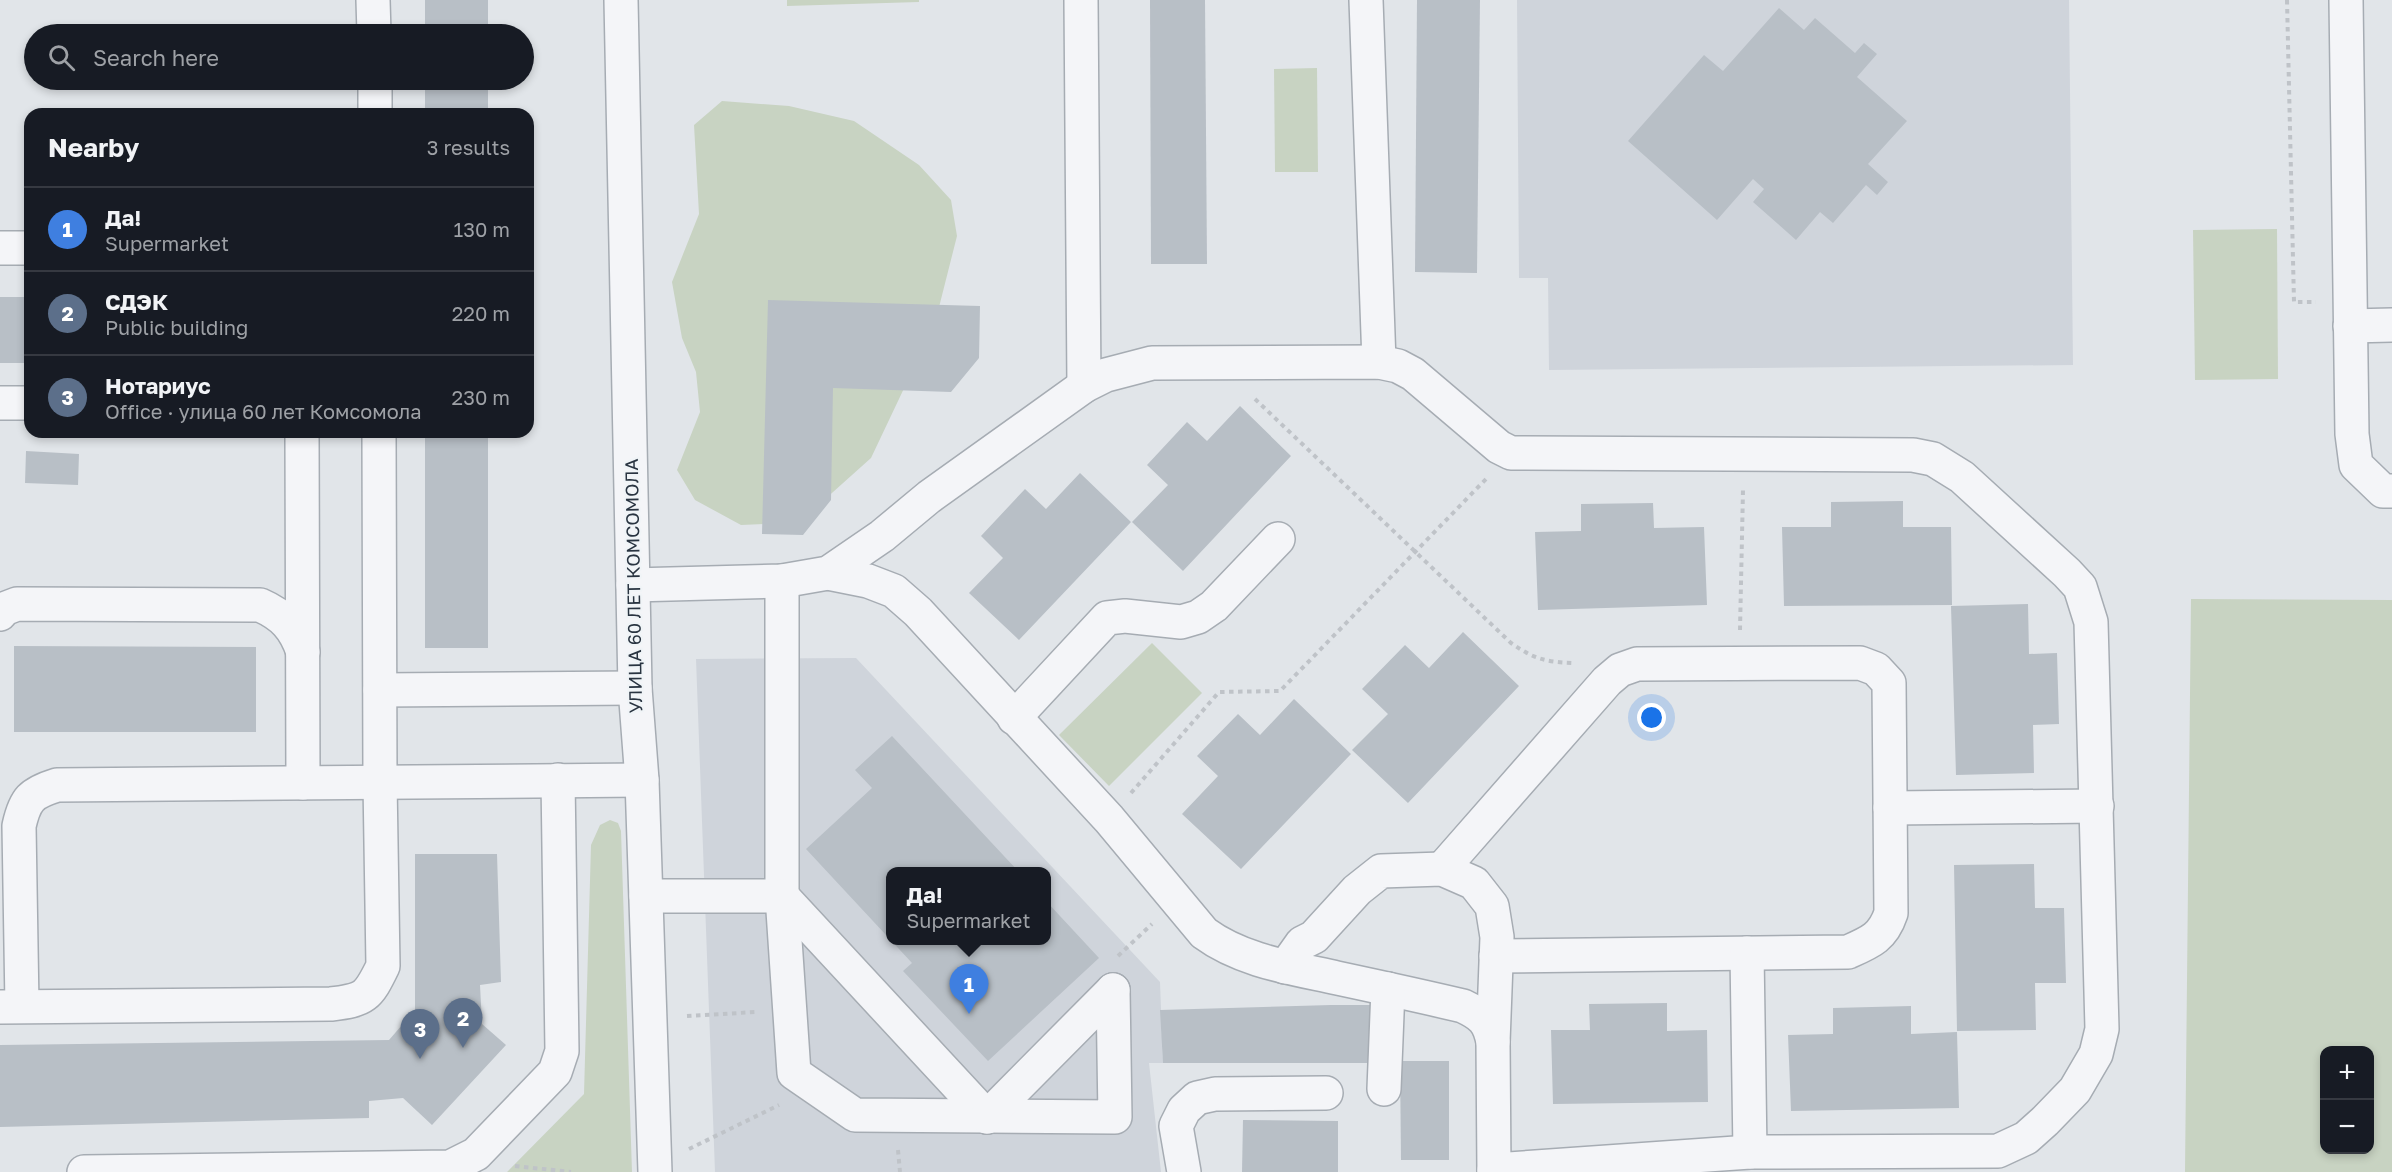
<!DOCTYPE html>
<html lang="en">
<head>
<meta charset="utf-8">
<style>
	body { margin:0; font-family:"Golos Text",sans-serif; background:#242831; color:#f1f3f6 }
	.controls { position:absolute; right:18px; bottom:18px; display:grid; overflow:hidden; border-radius:12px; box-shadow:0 3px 9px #0003 }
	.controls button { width:54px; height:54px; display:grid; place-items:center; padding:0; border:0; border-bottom:2px solid #363941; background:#171b24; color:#f1f3f6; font:30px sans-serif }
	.you { position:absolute; left:1652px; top:718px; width:21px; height:21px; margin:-15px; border:4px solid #fff; border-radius:50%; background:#1a73e8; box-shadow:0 0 0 9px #1a73e833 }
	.badge { display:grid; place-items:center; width:39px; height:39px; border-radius:50%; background:#cd4769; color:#fff; font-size:20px; font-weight:700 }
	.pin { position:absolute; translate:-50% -50px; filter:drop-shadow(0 2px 3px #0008) }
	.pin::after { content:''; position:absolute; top:32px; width:21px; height:18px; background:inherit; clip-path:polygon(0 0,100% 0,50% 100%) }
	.popup { position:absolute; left:886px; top:867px; width:165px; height:78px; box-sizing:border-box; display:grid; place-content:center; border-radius:12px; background:#171b24; filter:drop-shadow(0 2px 4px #0005); font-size:20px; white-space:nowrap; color:#9ea1a6 }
	.popup b { font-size:22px; color:#f1f3f6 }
	.popup::after { content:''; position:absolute; left:50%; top:100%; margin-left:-12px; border:12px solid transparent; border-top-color:#171b24 }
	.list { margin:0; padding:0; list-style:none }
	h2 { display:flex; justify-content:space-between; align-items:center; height:78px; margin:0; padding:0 24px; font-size:26px }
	h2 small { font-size:20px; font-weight:400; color:#9ea1a6 }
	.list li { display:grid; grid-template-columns:39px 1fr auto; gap:18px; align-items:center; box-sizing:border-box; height:84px; padding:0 24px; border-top:2px solid #363941 }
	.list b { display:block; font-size:22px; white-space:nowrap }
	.list p { margin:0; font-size:20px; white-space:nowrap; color:#9ea1a6 }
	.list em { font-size:20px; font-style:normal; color:#9ea1a6 }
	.icon { flex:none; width:33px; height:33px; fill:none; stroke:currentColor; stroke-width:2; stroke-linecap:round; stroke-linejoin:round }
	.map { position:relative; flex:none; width:2392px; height:1172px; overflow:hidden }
	.search { position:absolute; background:#171b24; box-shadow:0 3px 9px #0003; left:24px; top:24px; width:510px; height:66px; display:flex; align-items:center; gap:15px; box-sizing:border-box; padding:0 21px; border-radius:33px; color:#9ea1a6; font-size:22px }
	.panel { position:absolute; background:#171b24; box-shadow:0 3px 9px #0003; left:24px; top:108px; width:510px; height:330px; border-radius:18px }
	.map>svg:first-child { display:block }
	.built { fill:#cfd4db; fill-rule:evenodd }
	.green { fill:#c8d3c2; fill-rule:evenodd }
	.building { fill:#b8bfc6 }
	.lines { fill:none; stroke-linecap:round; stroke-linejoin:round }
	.minor-casing { stroke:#a6acb3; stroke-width:36 }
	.path { stroke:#bfc3c8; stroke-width:4; stroke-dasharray:4.5 4.5; stroke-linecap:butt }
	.minor { stroke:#f4f5f8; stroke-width:33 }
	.labels { text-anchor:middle; stroke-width:4.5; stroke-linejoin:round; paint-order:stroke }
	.street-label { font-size:18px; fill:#293441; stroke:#f0f4f7 }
</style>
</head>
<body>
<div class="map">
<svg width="2392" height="1172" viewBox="0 0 2392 1172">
	<rect width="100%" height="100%" fill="#e1e5e9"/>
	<!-- built -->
	<g class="built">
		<polygon points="1517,0 2069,0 2073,365 1549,370 1548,278 1519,278"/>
		<path d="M856,658L1160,982L1163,1063H1149L1161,1172H715L696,659ZM891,872H1047V940H891Z"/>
	</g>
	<!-- green -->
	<g class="green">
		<polygon points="787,0 919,0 919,2 787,6"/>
		<polygon points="1317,68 1318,172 1275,172 1274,69"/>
		<polygon points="722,101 789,106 854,121 919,165 951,200 957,236 935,323 871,458 823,501 784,523 741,525 695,500 677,470 700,412 696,372 682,338 672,282 699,214 694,125"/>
		<polygon points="2277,229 2278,379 2195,380 2193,230"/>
		<path d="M2191,599L2392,600V1172H2185ZM2370,1050V1150H2324V1050Z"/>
		<polygon points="1152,643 1202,693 1109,786 1059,735"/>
		<polygon points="610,820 618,823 621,831 632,1172 507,1172 584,1094 591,845 600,825"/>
	</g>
	<!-- building -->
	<g class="building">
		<rect x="425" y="0" width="63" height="34"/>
		<polygon points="1150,0 1205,0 1207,264 1151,264"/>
		<polygon points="1417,0 1480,0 1477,273 1415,272"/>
		<polygon points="1779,8 1804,30 1815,18 1855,53 1864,43 1877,54 1857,77 1907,121 1868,164 1888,182 1877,195 1866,185 1833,223 1820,212 1796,240 1753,202 1764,189 1753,179 1717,220 1628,141 1704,55 1723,71"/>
		<rect x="425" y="80" width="63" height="34"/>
		<rect x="0" y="297" width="30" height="66"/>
		<polygon points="768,300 980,306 979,358 951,392 833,388 831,500 803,535 762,534"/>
		<polygon points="1240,406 1291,456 1183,571 1132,522 1168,485 1147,465 1187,422 1207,441"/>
		<rect x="425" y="432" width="63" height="216"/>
		<polygon points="26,451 79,454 78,485 25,483"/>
		<polygon points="1080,473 1131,522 1019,640 969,593 1003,558 981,536 1025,489 1046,509"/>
		<polygon points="1903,501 1903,527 1951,527 1952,605 1784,606 1782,527 1831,527 1831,502"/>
		<polygon points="1653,503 1654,528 1704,527 1707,605 1538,610 1535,532 1581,531 1581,504"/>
		<polygon points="2028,604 2029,654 2057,653 2059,724 2033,725 2034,773 1956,775 1951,606"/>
		<polygon points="1463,632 1519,686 1408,803 1352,750 1388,714 1362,689 1405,645 1429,668"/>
		<polygon points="14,646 256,647 256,732 14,732"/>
		<polygon points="1294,699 1351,754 1241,869 1182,814 1218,776 1197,756 1238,714 1260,735"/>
		<polygon points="892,736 1019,872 891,872 891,940 1047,940 1047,902 1099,958 988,1061 903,971 912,963 806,849 872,788 855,770"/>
		<polygon points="415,854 497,854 501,982 480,985 482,1024 506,1045 432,1125 403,1098 369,1101 369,1118 0,1127 0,1045 389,1040 415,1010"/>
		<polygon points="2034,864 2035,908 2064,908 2066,983 2035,983 2036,1030 1957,1031 1954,865"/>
		<polygon points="1667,1003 1667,1031 1707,1030 1708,1102 1553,1104 1551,1030 1590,1030 1589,1004"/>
		<polygon points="1331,1005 1371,1005 1370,1063 1163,1063 1160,1010"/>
		<polygon points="1911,1006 1911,1034 1957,1032 1959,1108 1791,1111 1788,1035 1833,1034 1833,1008"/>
		<polygon points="1400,1061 1449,1061 1449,1160 1401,1160"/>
		<polygon points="1243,1120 1338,1121 1338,1172 1242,1172"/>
	</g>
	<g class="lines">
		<defs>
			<g id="minor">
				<polyline points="373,0 374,34"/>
				<polyline points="621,0 635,688 642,780 655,1172"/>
				<polyline points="1081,0 1084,386"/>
				<polyline points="1366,0 1379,362"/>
				<polyline points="2346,0 2352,434 2356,465 2383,491 2392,491"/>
				<polyline points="375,80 375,114"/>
				<polyline points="0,248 30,248"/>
				<polyline points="2350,326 2392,325"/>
				<polyline points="0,403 30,403"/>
				<polyline points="302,432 303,783"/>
				<path d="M828,573L868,581L894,591L918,612L1109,819L1204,933C1242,961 1292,968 1337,978C1379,987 1421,996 1463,1006C1482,1015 1489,1021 1493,1042L1494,1172"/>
				<polyline points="633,585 782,581 828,573 882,536 929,497 1084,386 1106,375 1152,363 1379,362 1398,366 1413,374 1499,447 1511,453 1913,455 1933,459 1962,477 2067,573 2080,587 2091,622 2102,1029 2096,1054 2075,1090 2045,1121 2026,1138 1998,1151 1750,1152 1494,1170"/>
				<path d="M0,614L4,609L17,604L260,605C283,615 295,628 303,652"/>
				<polyline points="380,690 635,688"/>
				<polyline points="1014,718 1107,618 1125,616 1181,622 1198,617 1214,606 1278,539"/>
				<polyline points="1890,808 2097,806"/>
				<path d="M1442,869L1607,681L1620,670L1637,664L1860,663L1876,669L1889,683L1891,913C1883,937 1871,942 1848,952L1496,956"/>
				<polyline points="646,896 782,896 782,581"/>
				<polyline points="782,896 794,1073 855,1115 1115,1117 1113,990"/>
				<polyline points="782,896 987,1117"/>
				<polyline points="1747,953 1750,1152"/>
				<polyline points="1285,967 1302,943 1314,937 1357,890 1381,871 1442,869 1474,883 1492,906 1497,937 1493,1042"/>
				<path d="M22,1006L19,826C25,799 31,793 57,785L642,780"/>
				<path d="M0,1007L331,1004C365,1000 368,997 383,966L380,782L379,432"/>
				<polyline points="1384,1089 1388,989"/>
				<polyline points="987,1117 1113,990"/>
				<polyline points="84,1172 450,1167 476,1154 555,1072 562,1051 558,780"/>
				<polyline points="1184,1172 1176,1126 1184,1110 1197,1098 1215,1094 1326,1093"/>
			</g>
		</defs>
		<!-- minor casing -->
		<use href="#minor" class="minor-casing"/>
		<!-- path -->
		<g class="path">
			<polyline points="2287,0 2294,302 2316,302"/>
			<path d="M1255,399L1511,643C1534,659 1545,662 1574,663"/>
			<polyline points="1740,630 1743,490"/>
			<polyline points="1131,793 1219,692 1280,691 1486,479"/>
			<polyline points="1118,956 1152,924"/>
			<polyline points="687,1016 756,1012"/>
			<polyline points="689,1149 779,1105"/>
			<polyline points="898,1150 900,1172"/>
			<polyline points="515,1166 571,1172"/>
		</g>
		<!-- minor -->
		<use href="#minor" class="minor"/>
	</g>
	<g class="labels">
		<!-- street labels -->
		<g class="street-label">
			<text transform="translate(634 586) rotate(-91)" y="6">УЛИЦА 60 ЛЕТ КОМСОМОЛА</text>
		</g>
	</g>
</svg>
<div class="controls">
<button>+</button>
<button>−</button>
</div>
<div class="you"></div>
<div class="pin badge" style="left:969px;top:1014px;background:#3f7fe0">1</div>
<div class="popup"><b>Да!</b>Supermarket</div>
<div class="pin badge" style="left:463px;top:1048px;background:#5c6f8a">2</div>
<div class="pin badge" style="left:420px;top:1059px;background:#5c6f8a">3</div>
<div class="search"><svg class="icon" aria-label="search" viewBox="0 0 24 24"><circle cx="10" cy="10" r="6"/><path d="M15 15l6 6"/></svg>Search here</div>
<section class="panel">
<h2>Nearby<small>3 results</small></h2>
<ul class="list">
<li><span class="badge" style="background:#3f7fe0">1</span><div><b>Да!</b><p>Supermarket</p></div><em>130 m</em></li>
<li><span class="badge" style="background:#5c6f8a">2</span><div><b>СДЭК</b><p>Public building</p></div><em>220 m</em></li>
<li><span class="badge" style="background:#5c6f8a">3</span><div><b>Нотариус</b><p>Office · улица 60 лет Комсомола</p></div><em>230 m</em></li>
</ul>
</section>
</div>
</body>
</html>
